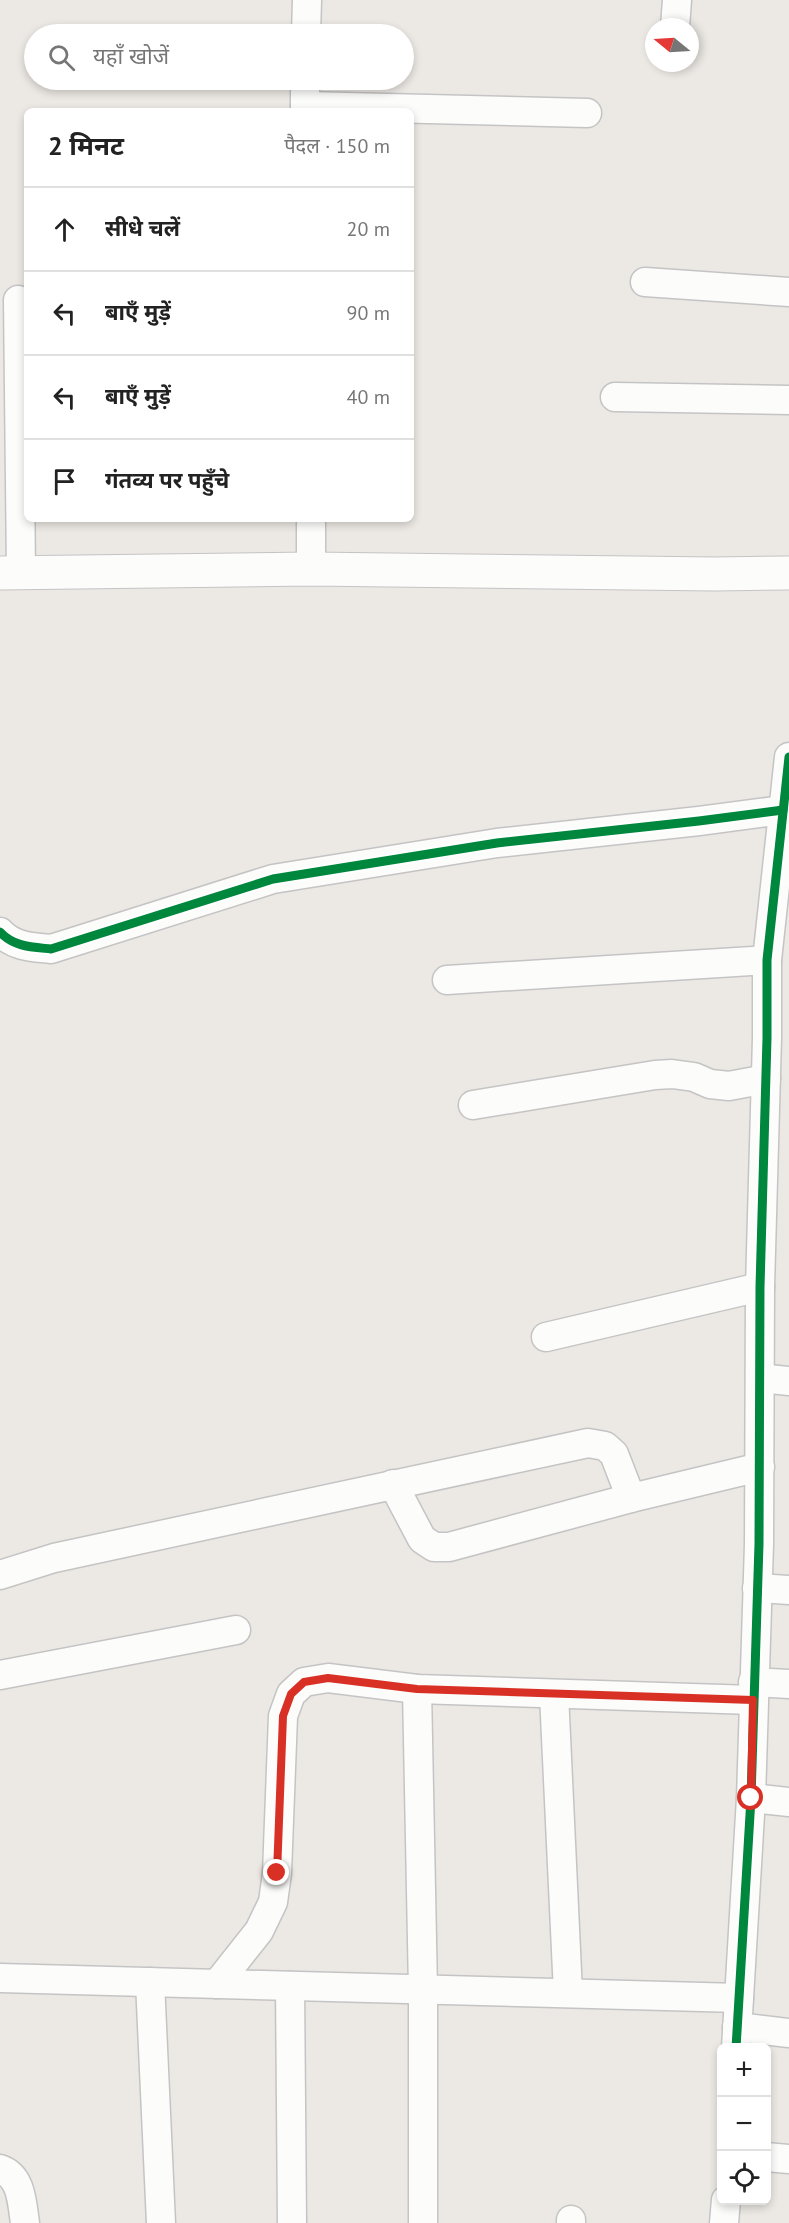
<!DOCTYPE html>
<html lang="hi">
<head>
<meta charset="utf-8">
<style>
	body { margin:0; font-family:"PT Sans","Noto Sans Devanagari",sans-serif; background:#f2f2f2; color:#222 }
	.controls { position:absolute; right:18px; bottom:18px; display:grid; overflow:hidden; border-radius:9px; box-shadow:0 3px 9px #0003 }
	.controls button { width:54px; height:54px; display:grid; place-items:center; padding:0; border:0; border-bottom:2px solid #e0e0e0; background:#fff; color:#222; font:30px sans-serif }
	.compass { position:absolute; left:645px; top:18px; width:54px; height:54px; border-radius:50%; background:#fff; box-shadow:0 3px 9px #0003; rotate:288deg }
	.stop { position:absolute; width:18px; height:18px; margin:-14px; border:4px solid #d93025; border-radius:50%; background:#fff }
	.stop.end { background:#d93025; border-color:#fff; box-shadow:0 2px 6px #0008 }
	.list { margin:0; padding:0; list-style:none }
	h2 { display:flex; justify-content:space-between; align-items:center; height:78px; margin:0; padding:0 24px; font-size:26px }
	h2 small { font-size:20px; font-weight:400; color:#767676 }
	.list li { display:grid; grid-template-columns:39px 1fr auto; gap:18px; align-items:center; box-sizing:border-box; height:84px; padding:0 24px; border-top:2px solid #e0e0e0 }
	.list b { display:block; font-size:22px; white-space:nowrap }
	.list em { font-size:20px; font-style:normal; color:#767676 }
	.icon { flex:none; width:33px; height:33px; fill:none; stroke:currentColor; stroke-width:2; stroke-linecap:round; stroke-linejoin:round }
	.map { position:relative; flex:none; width:789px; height:2223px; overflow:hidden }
	.search { position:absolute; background:#fff; box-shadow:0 3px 9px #0003; left:24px; top:24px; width:390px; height:66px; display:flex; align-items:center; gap:15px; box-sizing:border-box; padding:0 21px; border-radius:33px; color:#767676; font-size:22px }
	.panel { position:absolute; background:#fff; box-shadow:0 3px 9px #0003; left:24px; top:108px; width:390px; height:414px; border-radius:9px }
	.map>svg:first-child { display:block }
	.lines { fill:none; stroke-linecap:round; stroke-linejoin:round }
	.street-casing { stroke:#c5c4c5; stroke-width:31 }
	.secondary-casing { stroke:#c5c4c5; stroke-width:35 }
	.street { stroke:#fcfcfb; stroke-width:28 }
	.secondary { stroke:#fcfcfb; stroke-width:33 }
	.cycleway-casing { stroke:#fff; stroke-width:13 }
	.cycleway { stroke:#00873e; stroke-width:9 }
	.route { stroke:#d93025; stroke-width:8 }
</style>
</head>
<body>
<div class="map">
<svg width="789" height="2223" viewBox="0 0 789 2223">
	<rect width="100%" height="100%" fill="#ece8e4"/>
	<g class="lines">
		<defs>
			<g id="street">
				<polyline points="675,27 677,0"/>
				<polyline points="306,34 307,0"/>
				<polyline points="305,106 587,113"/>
				<polyline points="305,111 305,80"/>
				<polyline points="645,282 789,292"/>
				<polyline points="18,300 21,573"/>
				<polyline points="615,397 789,400"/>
				<polyline points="311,519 311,569"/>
				<path d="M0,932C14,947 32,947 51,949L273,879L497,843L699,821L783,810"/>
				<polyline points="447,980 767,960"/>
				<polyline points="473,1105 655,1075 672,1074 694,1077 710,1084 729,1086 766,1079"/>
				<polyline points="546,1337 760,1287"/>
				<polyline points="760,1378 789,1381"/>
				<polyline points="393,1484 422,1539 434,1547 449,1547 631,1498 760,1467"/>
				<polyline points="0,1575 54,1558 588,1443 605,1446 614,1454 631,1498"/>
				<polyline points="757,1588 789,1590"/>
				<polyline points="0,1675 236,1630"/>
				<polyline points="753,1682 789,1684"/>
				<polyline points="417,1689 423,1990 423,2223"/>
				<polyline points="554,1694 568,1993"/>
				<polyline points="751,1798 789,1802"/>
				<polyline points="0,1978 739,1998"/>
				<polyline points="150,1982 161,2223"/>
				<polyline points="217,1984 259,1931 273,1902 277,1873 283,1716 291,1694 304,1682 328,1678 417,1689 753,1700"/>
				<polyline points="290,1986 292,2223"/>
				<polyline points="737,2027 789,2033"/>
				<polyline points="736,2048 751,1798 759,1544 760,1287 767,1038 767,960 789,757"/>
				<polyline points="766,2157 789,2159"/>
				<path d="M0,2169C22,2176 22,2204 25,2223"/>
				<polyline points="571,2223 571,2220"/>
				<polyline points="724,2223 726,2200"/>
			</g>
			<polyline id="secondary" points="0,573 311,569 715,574 789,573"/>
		</defs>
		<!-- street casing -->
		<use href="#street" class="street-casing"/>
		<!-- secondary casing -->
		<use href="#secondary" class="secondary-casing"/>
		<!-- street -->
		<use href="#street" class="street"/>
		<!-- secondary -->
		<use href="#secondary" class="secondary"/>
		<defs>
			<g id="cycleway">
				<path d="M0,932C14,947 32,947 51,949L273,879L497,843L699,821L783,810"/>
				<polyline points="736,2048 751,1798 759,1544 760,1287 767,1038 767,960 789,757"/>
			</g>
		</defs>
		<!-- cycleway casing -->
		<use href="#cycleway" class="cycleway-casing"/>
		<!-- cycleway -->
		<use href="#cycleway" class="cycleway"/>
	</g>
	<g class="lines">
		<!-- route -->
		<polyline class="route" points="277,1873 283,1716 291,1694 304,1682 328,1678 417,1689 753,1700 751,1798"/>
	</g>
</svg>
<div class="controls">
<button>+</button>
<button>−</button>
<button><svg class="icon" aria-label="locate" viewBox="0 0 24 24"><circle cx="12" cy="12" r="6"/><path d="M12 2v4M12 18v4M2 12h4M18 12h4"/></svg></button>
</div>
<svg class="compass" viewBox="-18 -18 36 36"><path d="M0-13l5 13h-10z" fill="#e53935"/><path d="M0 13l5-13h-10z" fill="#767676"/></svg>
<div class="stop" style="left:751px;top:1798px"></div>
<div class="stop end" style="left:277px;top:1873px"></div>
<div class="search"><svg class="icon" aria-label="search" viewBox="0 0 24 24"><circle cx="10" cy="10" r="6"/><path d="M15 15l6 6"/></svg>यहाँ खोजें</div>
<section class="panel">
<h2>2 मिनट<small>पैदल · 150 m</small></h2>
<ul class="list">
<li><svg class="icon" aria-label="ahead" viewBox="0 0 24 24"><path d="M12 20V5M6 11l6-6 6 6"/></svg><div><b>सीधे चलें</b></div><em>20 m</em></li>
<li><svg class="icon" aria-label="left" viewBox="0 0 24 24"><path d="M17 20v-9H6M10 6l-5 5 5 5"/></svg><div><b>बाएँ मुड़ें</b></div><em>90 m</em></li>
<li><svg class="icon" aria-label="left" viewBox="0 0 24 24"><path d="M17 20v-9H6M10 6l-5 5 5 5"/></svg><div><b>बाएँ मुड़ें</b></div><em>40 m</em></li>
<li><svg class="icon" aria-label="arrive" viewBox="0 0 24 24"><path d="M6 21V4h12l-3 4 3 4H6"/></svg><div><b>गंतव्य पर पहुँचे</b></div></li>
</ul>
</section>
</div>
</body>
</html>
